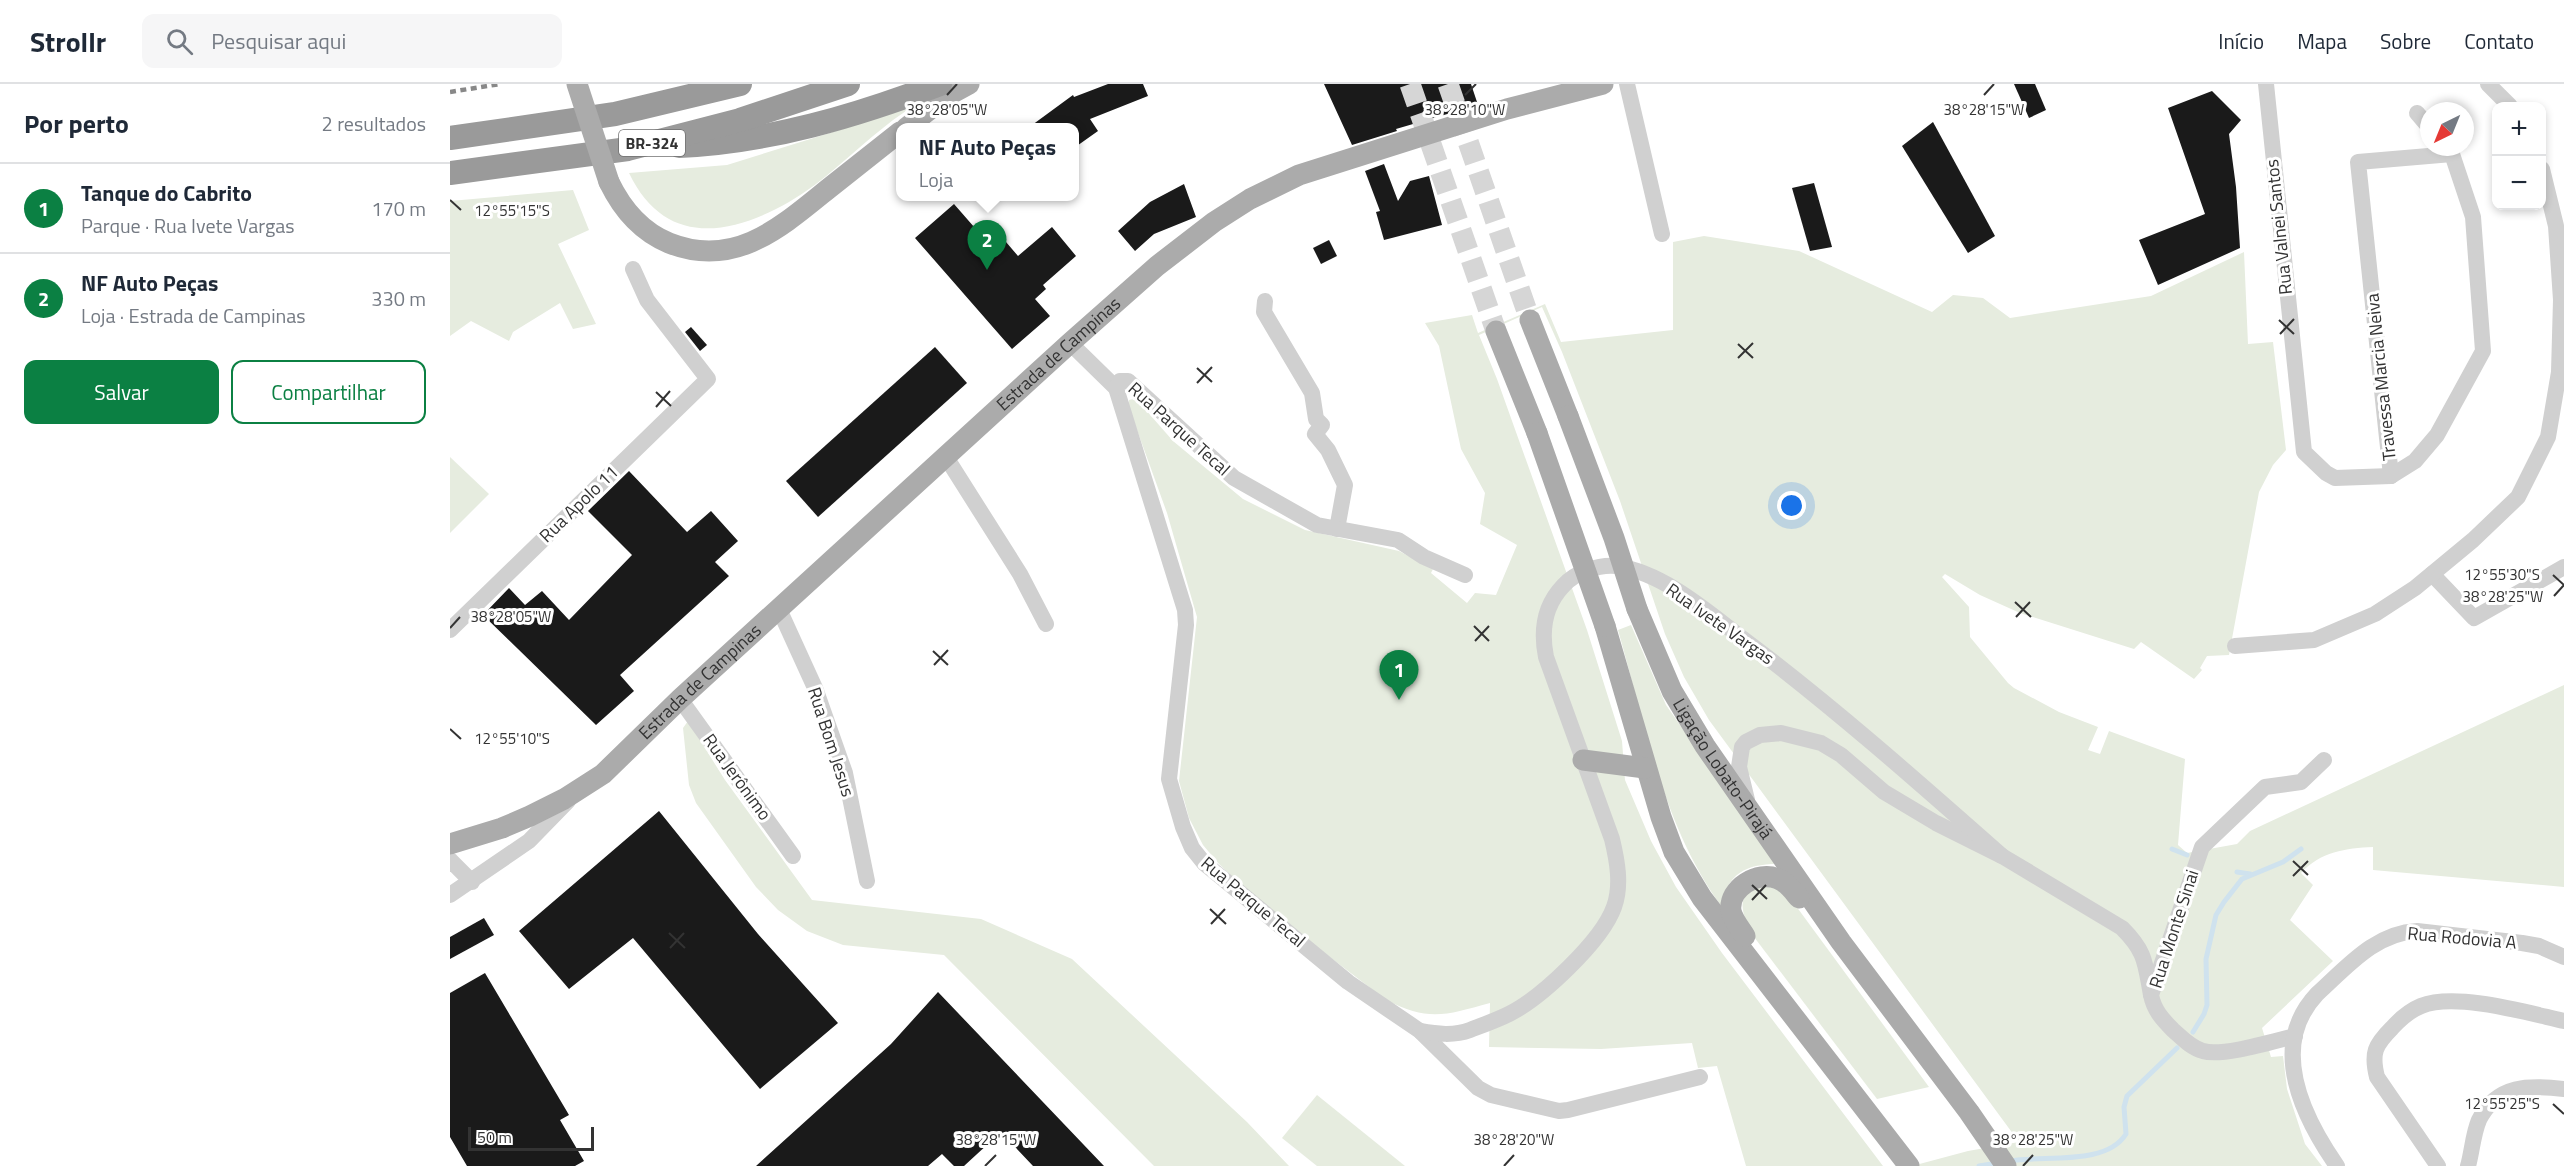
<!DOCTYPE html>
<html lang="pt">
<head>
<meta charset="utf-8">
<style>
	body { margin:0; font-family:"Titillium Web",sans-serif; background:#f6f6f7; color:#1f2937 }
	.controls { position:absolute; right:18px; top:18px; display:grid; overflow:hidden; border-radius:12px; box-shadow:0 3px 9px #0003 }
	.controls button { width:54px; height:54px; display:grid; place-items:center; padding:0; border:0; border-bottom:2px solid #e0e1e3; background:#fff; color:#1f2937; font:30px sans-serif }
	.compass { position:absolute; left:1970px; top:18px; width:54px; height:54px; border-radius:50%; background:#fff; box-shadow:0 3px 9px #0003; rotate:223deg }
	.scale { position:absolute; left:18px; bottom:15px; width:126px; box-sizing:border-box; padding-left:6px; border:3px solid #333; border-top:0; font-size:16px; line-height:21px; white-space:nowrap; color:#333; -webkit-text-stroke:4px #fff; paint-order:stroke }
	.you { position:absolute; left:1342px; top:422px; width:21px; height:21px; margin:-15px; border:4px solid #fff; border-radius:50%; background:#1a73e8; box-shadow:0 0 0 9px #1a73e833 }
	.badge { display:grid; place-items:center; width:39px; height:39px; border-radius:50%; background:#0b8043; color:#fff; font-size:20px; font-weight:700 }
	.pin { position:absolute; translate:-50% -50px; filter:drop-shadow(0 2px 3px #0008) }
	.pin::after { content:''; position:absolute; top:32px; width:21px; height:18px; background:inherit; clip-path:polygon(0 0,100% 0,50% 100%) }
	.popup { position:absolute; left:446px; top:39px; width:183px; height:78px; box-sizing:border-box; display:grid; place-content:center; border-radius:12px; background:#fff; filter:drop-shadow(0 2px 4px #0005); font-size:20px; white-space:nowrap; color:#747a83 }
	.popup b { font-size:22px; color:#1f2937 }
	.popup::after { content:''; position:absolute; left:50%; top:100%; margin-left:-12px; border:12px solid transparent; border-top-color:#fff }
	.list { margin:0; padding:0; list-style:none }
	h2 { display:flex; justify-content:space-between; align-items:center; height:78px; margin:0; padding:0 24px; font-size:26px }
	h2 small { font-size:20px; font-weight:400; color:#747a83 }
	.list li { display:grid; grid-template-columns:39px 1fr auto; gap:18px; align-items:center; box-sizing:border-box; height:90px; padding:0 24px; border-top:2px solid #e0e1e3 }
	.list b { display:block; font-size:22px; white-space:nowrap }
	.list p { margin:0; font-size:20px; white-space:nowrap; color:#747a83 }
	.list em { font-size:20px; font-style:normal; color:#747a83 }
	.actions { display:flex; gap:12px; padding:18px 24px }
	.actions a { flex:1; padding:14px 0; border:2px solid #0b8043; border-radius:12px; text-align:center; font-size:21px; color:#0b8043 }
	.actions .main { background:#0b8043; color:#fff }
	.icon { flex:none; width:33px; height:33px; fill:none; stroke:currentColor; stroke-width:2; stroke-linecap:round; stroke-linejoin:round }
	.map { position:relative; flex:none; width:2114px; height:1082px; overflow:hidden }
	header { display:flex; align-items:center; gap:36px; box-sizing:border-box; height:84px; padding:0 30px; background:#fff; border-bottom:2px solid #e0e1e3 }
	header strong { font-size:28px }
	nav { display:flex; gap:33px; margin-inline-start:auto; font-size:21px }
	.search { width:420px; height:54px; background:#f6f6f7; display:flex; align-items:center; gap:15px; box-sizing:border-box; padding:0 21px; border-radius:12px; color:#747a83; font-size:22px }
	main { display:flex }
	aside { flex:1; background:#fff }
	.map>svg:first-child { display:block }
	.green { fill:#e6ecdf }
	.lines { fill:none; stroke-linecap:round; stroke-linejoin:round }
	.stream { stroke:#cfe2ee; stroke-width:5 }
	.building { fill:#1a1a1a }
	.major-tunnel { stroke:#d6d6d6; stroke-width:21; stroke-dasharray:21 10; stroke-linecap:butt }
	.minor { stroke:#d0d0d0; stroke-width:16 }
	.major { stroke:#ababab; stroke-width:21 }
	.highway { stroke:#9a9a9a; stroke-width:24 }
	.rail { stroke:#888; stroke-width:4.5; stroke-dasharray:6 4.5; stroke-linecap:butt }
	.major-bridge { stroke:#ababab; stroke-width:21 }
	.ticks { fill:none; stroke:#333; stroke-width:2 }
	.labels { text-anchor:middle; stroke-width:6; stroke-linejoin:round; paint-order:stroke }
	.shield { fill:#fff; stroke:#707070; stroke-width:1.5 }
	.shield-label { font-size:16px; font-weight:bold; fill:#333 }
	.street-label { font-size:18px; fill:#333; stroke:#fff }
	.ticks-label { font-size:15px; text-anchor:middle; fill:#333; stroke:#fff; stroke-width:6; stroke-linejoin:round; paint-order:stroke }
</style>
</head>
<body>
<header>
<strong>Strollr</strong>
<div class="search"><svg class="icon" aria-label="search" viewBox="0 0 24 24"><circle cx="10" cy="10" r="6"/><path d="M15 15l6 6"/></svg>Pesquisar aqui</div>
<nav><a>Início</a><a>Mapa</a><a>Sobre</a><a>Contato</a></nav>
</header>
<main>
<aside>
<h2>Por perto<small>2 resultados</small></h2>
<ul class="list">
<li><span class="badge">1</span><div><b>Tanque do Cabrito</b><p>Parque · Rua Ivete Vargas</p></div><em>170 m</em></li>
<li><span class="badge">2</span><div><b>NF Auto Peças</b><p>Loja · Estrada de Campinas</p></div><em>330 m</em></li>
</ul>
<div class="actions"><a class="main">Salvar</a><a>Compartilhar</a></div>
</aside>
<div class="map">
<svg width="2114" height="1082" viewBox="0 0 2114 1082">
	<rect width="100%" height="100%" fill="#fff"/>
	<!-- green -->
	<g class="green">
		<path d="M474,15C461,24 446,33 433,44C402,68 374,98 339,118C278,153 214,162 179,89L277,81L399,43Z"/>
		<polygon points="123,106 139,146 108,160 146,240 123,245 110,219 63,248 59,257 21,237 0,252 0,117"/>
		<path d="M1254,152L1349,167L1482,228L1503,211L1533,214L1560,234L1701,212L1794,168L1798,260L1823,258L1836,366L1823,381L1809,408L1779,571L1757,572L1750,584L1752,586L1744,595L1691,558L1684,565L1570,529L1530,511L1495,490L1492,493L1519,523L1520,553L1558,599L1564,604L1609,628L1648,643L1638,666L1650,670L1659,647L1735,675L1728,761L1737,769L1787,760L1800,747L2114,601V803L1923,786V763C1896,764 1870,768 1851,789L1863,801L1840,836L1883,877L1812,944L1821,973L1833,972L1837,1005L1855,1060L1872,1082H1462L1518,1067L1569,1058L1259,636L1234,593L1215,550L1170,417L1112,268L1092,223L1029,251L1047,295L1137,546L1172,657L1175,696L1201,757L1226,803L1272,869L1433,1082H1296L1267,982L1248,984L1242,959L1151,965L1039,963L1040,919C996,931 979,938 936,916L813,822L769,780L753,761L739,734L729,697L747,533L717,429L678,321L679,316L683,315L688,317L723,357L793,415L855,446L949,467L983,485L981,489L1017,519L1025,509L1046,511L1067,461L1030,440L1035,409L1011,365L989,262L975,239L1022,231L1028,249L1095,220L1111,258L1223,246V158Z"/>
		<polygon points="0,373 39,410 0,449"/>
		<path d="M1181,541L1216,621L1327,780C1296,780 1276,790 1272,823C1213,743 1195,640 1168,546Z"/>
		<polygon points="238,637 275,696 362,816 531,835 622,875 797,1038 839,1082 704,1082 494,871 393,861 357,847 328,826 306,803 246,719 239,701 233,644"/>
		<path d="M1322,801L1346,822L1479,1003L1427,1015L1301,849C1289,822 1285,806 1322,801Z"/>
		<polygon points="867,1011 955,1082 867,1082 832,1054"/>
	</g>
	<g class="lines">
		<!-- stream -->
		<g class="stream">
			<polyline points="1722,765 1737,771"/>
			<polyline points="1787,788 1800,790"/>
			<polyline points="1743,948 1754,930 1757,921 1756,875 1766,831 1774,818 1792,795 1833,778 1851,765"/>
			<path d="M1560,1077C1596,1071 1656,1082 1676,1050L1674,1023L1677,1012L1727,964"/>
			<polyline points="1529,1082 1548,1079"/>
		</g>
	</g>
	<!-- building -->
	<g class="building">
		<polygon points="658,0 693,0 698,12 640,35 648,47 624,64 624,44 578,44 623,11 624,13"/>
		<polygon points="874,0 1021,0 1028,21 946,45 947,47 902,61"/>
		<polygon points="1564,0 1585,0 1596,26 1579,34"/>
		<polygon points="1762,7 1791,36 1779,50 1786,103 1790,164 1708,201 1689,156 1755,130 1718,24"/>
		<polygon points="1483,38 1545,152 1518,169 1452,62"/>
		<polygon points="934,80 948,117 960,97 979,92 992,141 934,156 926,128 930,127 915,87"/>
		<polygon points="1364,99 1382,163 1360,167 1342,104"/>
		<polygon points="734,100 746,133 704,150 685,167 668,147 700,118"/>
		<polygon points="504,120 545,167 556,158 568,172 602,143 626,172 593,201 596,205 585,215 600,232 562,265 465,154"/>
		<polygon points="879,156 887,172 871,180 863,164"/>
		<polygon points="241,243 257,261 250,267 235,248"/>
		<polygon points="485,263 517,299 368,433 336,397"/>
		<polygon points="179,387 237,448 261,427 288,457 265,478 279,492 170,591 184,607 146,641 33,531 59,504 75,521 92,507 119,536 182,471 138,427"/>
		<polygon points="209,727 308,850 388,939 310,1005 183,854 119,905 69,847"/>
		<polygon points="34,834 44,851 0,875 0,853"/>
		<polygon points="35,889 119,1031 110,1036 134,1077 125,1082 17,1082 0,1053 0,909"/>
		<polygon points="488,908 654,1082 583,1082 551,1048 514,1082 504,1082 492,1070 478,1082 306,1082 441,960"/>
	</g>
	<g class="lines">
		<!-- major-tunnel -->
		<g class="major-tunnel">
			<polyline points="960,0 1046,247"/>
			<polyline points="998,0 1080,236"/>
		</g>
		<!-- minor -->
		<g class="minor">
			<polyline points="1177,0 1212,150"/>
			<polyline points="1816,0 1854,368 1876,389 1885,394 1941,392"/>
			<polyline points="2038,0 2060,22"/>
			<polyline points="1967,29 1979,43"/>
			<polyline points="815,217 814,228 862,309 866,335 872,341 865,350 878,366 895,401 887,445"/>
			<polyline points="620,259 666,304 735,526 736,541 719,695 733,743 742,764 754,779 898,898 970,947 1028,1004 1041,1011 1109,1027 1118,1026 1250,993"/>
			<polyline points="666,304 670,297 678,297 784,394 867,441 948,456 974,473 1015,491"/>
			<polyline points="496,373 570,490 596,540"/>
			<polyline points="1941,392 1908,78 2002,70"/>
			<polyline points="1941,392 1965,377 1987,351 2033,267 2023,133 2002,70 1996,63"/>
			<polyline points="1982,490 2024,534 2114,483"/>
			<polyline points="329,525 365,604 395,689 417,797"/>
			<polyline points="0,546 258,295 197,216 183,185"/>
			<polyline points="1785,562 1864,556 1925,530 1965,504 2023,456 2068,413 2098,353 2109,288 2111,216 2106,142 2092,85"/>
			<polyline points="230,615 343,772"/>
			<path d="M1297,716L1289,683L1292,663L1296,658L1310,651L1331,649L1371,659L1391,671L1434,708L1486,739L1552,772L1672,844C1696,868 1695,879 1701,911"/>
			<polyline points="0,776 22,798"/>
			<polyline points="0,811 79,757 118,717"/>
			<path d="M970,947C987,950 1004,952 1020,946C1033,941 1047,936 1059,930C1091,914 1152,857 1164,823C1172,801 1167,776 1162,755L1096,573C1091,548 1094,522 1113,502C1125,488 1149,480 1167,482C1212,489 1253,524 1288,551C1380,620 1466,696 1552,772"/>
			<path d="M1845,952C1824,957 1772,973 1753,967C1741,964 1732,954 1723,946C1712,935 1704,926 1701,911L1752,763L1815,703L1851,698L1874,676"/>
			<path d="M1887,1082C1853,1033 1818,962 1867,910C1897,883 1925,849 1967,847L2072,859L2089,862L2114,873"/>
			<path d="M1988,1082L1927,993C1921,969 1925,961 1942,944C1951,934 1959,927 1971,922C2006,908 2078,929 2114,937"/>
			<path d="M2018,1082C2022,1068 2023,1050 2029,1036C2047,1000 2080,1001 2114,1005"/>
		</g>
		<!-- major -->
		<g class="major">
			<polyline points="456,44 497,12 519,0"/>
			<path d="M159,98C172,125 190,147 219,159C284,185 330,144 378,105C402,86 426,67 450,48"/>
			<polyline points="1080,236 1118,332"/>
			<polyline points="1046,247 1087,349"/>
			<path id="s1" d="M1187,525L1222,607L1255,662L1391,858L1519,1028L1556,1082"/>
			<polyline points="1155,542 1211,733 1224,768 1252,814 1459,1082"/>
			<polyline points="1133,676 1195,684"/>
			<path id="s2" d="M0,760L52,744L80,732L114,715L153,690L230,615L620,259L707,182L764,138L800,115L849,91L1057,25L1153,0"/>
			<path d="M1295,852C1290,844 1283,836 1281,827C1278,804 1308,786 1328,795C1337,798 1343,807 1349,814"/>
		</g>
		<!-- highway -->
		<g class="highway">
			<polyline points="0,54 165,30 290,0"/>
			<path d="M229,62C319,58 406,32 490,0"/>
			<polyline points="0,89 178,65 290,36 398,0"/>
		</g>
		<!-- rail -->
		<polyline class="rail" points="0,8 50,0"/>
		<!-- major-bridge -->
		<g class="major-bridge">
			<polyline points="127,0 159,98"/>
			<polyline points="1118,332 1164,454 1187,525"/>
			<polyline points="1087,349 1155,542"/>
		</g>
	</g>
	<!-- ticks -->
	<path class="ticks" d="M497,11L507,0M1015,11L1026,0M1534,11L1544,0M0,116L11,126M1829,236L1844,250M1830,250L1844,235M1288,260L1303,274M1288,274L1303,259M747,284L762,298M747,299L762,283M206,308L221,322M206,323L220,307M2103,491L2114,501M2104,512L2114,501M1565,518L1581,533M1566,533L1580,518M1024,542L1039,557M0,544L10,533M1025,557L1039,542M483,567L498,581M484,581L498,566M0,645L11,655M1843,777L1858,791M1843,792L1858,777M1302,801L1317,815M1302,816L1316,801M760,825L776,840M761,840L775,825M219,849L235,864M220,864L234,849M2103,1020L2114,1030M535,1082L546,1071M1054,1082L1064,1071M1573,1082L1583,1071"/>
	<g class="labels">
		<!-- shield labels -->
		<rect class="shield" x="169" y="46" width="66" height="26" rx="4.5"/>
		<g class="shield-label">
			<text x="202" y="65">BR-324</text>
		</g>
		<!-- street labels -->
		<g class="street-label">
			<text transform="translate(1829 143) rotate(-96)" y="6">Rua Valnei Santos</text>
			<text dy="6" stroke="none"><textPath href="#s2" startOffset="789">Estrada de Campinas</textPath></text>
			<text transform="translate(1931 293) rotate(-96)" y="6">Travessa Marcia Neiva</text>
			<text transform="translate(729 345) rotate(42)" y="6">Rua Parque Tecal</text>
			<text transform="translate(129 420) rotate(-44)" y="6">Rua Apolo 11</text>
			<text transform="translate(1270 540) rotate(35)" y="6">Rua Ivete Vargas</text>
			<text dy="6" stroke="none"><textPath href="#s2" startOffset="303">Estrada de Campinas</textPath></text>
			<text transform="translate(381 658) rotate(72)" y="6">Rua Bom Jesus</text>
			<text dy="6" stroke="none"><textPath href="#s1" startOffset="182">Ligação Lobato-Pirajá</textPath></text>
			<text transform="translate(287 693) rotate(54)" y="6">Rua Jerônimo</text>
			<text transform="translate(803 818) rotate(40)" y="6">Rua Parque Tecal</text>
			<text transform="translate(1724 845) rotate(-72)" y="6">Rua Monte Sinai</text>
			<text transform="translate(2012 854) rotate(5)" y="6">Rua Rodovia A</text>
		</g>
	</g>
	<g class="ticks-label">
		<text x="1015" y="31">38°28'10"W</text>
		<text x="1534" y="31">38°28'15"W</text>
		<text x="497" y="31">38°28'05"W</text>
		<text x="62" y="132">12°55'15"S</text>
		<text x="2052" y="496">12°55'30"S</text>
		<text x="2053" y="518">38°28'25"W</text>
		<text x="61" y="538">38°28'05"W</text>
		<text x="62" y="660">12°55'10"S</text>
		<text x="2052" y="1025">12°55'25"S</text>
		<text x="546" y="1061">38°28'15"W</text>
		<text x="1064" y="1061">38°28'20"W</text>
		<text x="1583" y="1061">38°28'25"W</text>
	</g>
</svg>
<div class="controls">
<button>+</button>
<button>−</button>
</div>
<svg class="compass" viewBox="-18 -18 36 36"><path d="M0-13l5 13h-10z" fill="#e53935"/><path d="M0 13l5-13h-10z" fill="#747a83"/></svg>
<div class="scale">50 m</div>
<div class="you"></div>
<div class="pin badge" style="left:949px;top:616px">1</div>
<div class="pin badge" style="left:537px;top:186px">2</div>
<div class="popup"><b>NF Auto Peças</b>Loja</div>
</div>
</main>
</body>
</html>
